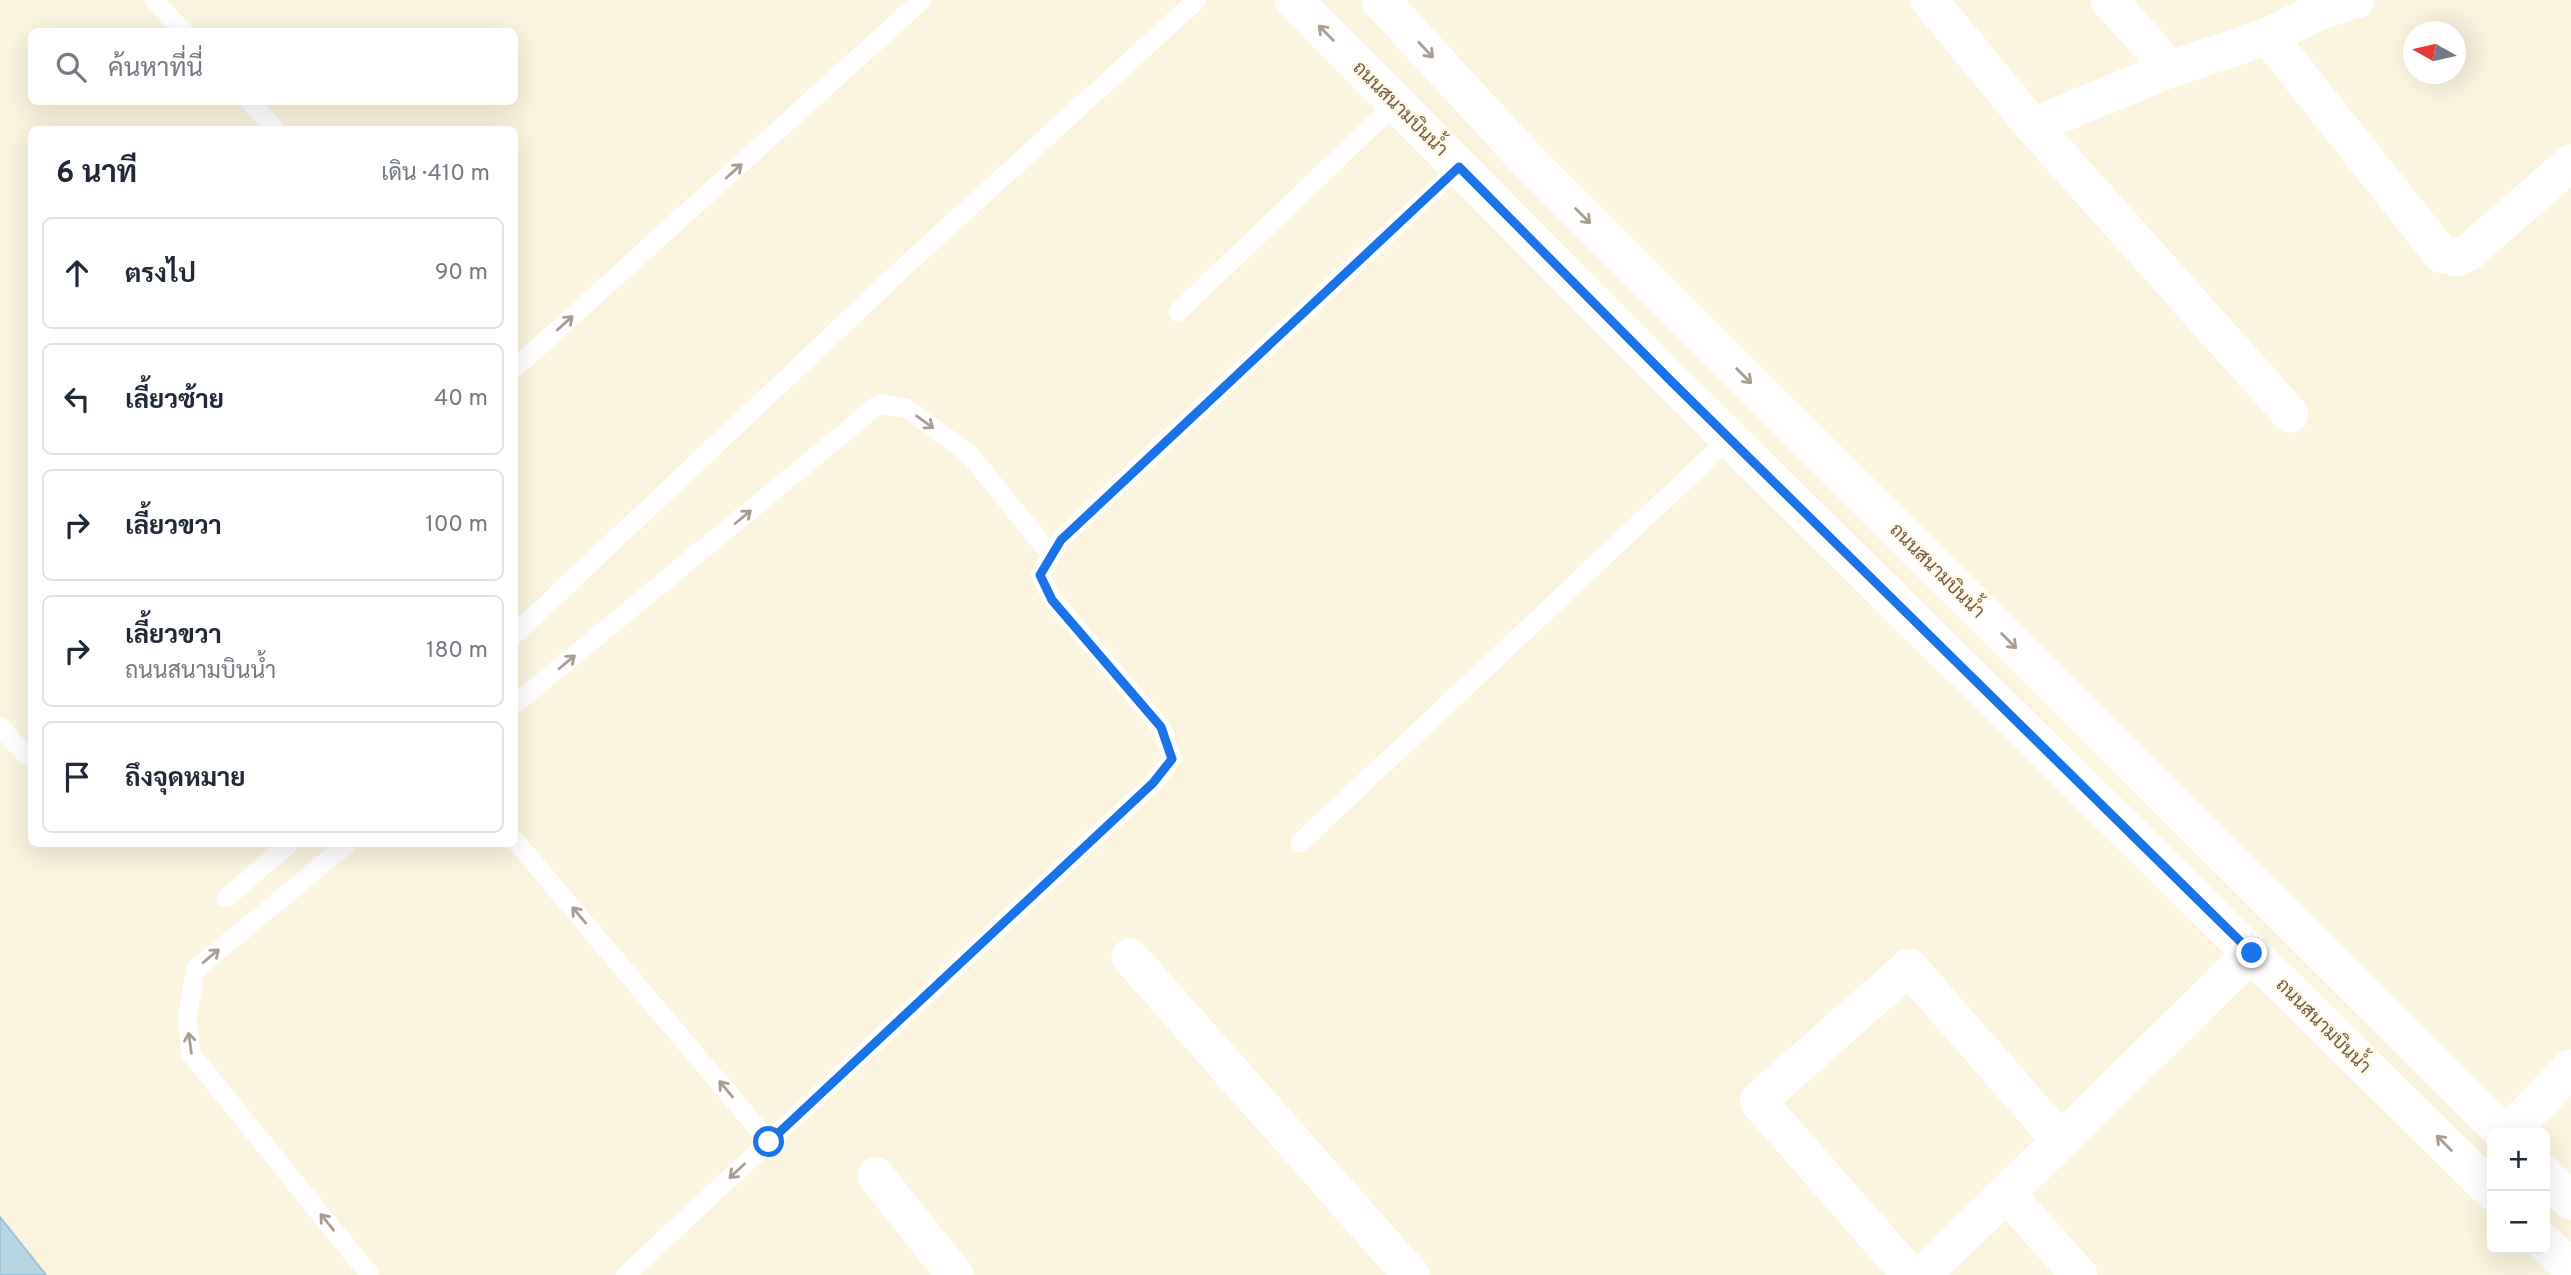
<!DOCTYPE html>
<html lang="th">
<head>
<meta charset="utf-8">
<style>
	body { margin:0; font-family:Overpass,Sarabun,sans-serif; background:#f2f2f3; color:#1f2937 }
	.controls { position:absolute; right:21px; bottom:21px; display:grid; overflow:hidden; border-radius:10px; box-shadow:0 7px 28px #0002 }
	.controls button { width:63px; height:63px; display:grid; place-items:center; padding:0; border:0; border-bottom:2px solid #e0e1e3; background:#fff; color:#1f2937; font:35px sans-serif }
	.compass { position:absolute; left:2403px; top:21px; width:63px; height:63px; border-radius:50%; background:#fff; box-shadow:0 7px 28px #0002; rotate:278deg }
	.stop { position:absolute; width:21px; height:21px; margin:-16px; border:5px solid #1a73e8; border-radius:50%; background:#fff }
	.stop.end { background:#1a73e8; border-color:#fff; box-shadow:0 2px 7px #0008 }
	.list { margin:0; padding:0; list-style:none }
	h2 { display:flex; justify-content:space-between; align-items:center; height:91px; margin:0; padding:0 28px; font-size:30px }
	h2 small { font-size:23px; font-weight:400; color:#747a83 }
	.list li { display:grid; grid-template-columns:46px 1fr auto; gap:21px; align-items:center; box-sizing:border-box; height:112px; margin:0 14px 14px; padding:0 14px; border:2px solid #e0e1e3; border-radius:10px }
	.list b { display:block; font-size:26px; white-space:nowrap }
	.list p { margin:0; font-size:23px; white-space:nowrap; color:#747a83 }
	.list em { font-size:23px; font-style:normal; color:#747a83 }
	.icon { flex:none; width:38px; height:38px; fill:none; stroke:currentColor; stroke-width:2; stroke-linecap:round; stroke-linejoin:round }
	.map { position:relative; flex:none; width:2571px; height:1275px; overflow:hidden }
	.search { position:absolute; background:#fff; box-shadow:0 7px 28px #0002; left:28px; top:28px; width:490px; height:77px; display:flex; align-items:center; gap:18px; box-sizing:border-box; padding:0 24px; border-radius:10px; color:#747a83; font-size:26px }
	.panel { position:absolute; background:#fff; box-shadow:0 7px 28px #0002; left:28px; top:126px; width:490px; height:721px; border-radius:10px }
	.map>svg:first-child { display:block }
	.water { fill:#b5d5e3; stroke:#9bc3d5; stroke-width:2 }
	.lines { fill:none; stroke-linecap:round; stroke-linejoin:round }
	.service { stroke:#fff; stroke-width:19 }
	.minor { stroke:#fff; stroke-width:37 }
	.tertiary { stroke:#fff; stroke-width:38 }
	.secondary { stroke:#fff; stroke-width:38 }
	.oneway { stroke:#a99d91 }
	.route { stroke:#1a73e8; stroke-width:9 }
	.labels { text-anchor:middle; stroke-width:5; stroke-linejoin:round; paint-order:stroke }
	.street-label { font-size:19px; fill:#705c48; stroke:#fff8e4 }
</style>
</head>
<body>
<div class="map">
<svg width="2571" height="1275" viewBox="0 0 2571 1275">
	<rect width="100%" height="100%" fill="#fbf4df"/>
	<!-- water -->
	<polygon class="water" points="0,1217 46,1275 0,1275"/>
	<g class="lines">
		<!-- service -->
		<g class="service">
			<polyline points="154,0 184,32"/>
			<polyline points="250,102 276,130"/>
			<polyline points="1178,312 1396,103"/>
			<polyline points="514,369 922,0"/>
			<polyline points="514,635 915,257 1197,0"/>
			<polyline points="514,705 879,404 906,408 969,454 1051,555"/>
			<polyline points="0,726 25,755 32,756"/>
			<polyline points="514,839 769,1142"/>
			<polyline points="1300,843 1730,438"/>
			<polyline points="347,844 196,969 187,1016 191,1054 370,1275"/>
			<polyline points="226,898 289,844"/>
			<polyline points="626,1275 1153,783 1172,759 1161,727 1053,600 1040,575 1061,539 1459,167"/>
		</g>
		<!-- minor -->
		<g class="minor">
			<polyline points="1929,0 2033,126 2290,414"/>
			<polyline points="2109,0 2170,69"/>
			<polyline points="2268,36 2441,254 2458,258 2469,252 2571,163"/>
			<polyline points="2033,126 2170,69 2268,36 2322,10 2356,0"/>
			<polyline points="1130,957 1411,1275"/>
			<polyline points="876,1176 955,1275"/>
			<polyline points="2006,1193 2079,1275"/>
			<polyline points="1910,1275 1758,1101 1909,967 2060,1140"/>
			<polyline points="1923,1275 2252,953"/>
		</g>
		<!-- tertiary -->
		<polyline class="tertiary" points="2509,1133 2571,1068"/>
		<!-- secondary -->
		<g class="secondary">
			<polyline points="1294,0 1671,381 2492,1191"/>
			<polyline points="1380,0 1530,163 2503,1133"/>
			<polyline points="2545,1175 2571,1201"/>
			<polyline points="2545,1243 2571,1268"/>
		</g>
	</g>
	<!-- one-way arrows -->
	<defs><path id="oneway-shaft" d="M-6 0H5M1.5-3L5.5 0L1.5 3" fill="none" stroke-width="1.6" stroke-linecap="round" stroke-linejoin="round" transform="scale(1.75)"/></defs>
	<g class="oneway">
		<use href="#oneway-shaft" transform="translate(1326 33) rotate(-135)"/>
		<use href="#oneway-shaft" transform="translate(1426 50) rotate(47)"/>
		<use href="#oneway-shaft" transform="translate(734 171) rotate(-42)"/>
		<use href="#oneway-shaft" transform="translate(1583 216) rotate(45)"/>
		<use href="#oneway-shaft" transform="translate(565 323) rotate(-42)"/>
		<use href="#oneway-shaft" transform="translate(1744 376) rotate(45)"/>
		<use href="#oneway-shaft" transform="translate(925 422) rotate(36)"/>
		<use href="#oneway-shaft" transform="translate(743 517) rotate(-40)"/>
		<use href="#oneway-shaft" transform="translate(2009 641) rotate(45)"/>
		<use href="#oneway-shaft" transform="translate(567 662) rotate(-40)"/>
		<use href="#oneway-shaft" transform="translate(579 915) rotate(-130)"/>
		<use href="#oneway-shaft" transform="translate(211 956) rotate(-40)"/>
		<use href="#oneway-shaft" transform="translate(190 1043) rotate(-98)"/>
		<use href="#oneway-shaft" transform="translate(726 1089) rotate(-130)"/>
		<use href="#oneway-shaft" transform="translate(2444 1143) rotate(-135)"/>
		<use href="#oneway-shaft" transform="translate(737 1171) rotate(137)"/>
		<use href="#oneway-shaft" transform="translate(327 1222) rotate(-129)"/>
	</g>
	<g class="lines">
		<!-- route -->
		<polyline class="route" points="769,1142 1153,783 1172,759 1161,727 1052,600 1040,575 1061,540 1459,167 1671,381 2252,953"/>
	</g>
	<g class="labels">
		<!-- street labels -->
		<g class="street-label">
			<text transform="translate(1401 108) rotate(45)" y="7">ถนนสนามบินน้ำ</text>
			<text transform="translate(1938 570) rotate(45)" y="7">ถนนสนามบินน้ำ</text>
			<text transform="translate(2324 1025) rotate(45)" y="7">ถนนสนามบินน้ำ</text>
		</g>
	</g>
</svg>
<div class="controls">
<button>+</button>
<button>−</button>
</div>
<svg class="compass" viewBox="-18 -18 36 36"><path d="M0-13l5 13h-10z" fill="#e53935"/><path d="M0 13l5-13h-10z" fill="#747a83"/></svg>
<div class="stop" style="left:769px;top:1142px"></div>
<div class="stop end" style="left:2252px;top:953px"></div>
<div class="search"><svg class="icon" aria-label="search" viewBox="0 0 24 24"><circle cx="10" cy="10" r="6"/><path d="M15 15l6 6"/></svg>ค้นหาที่นี่</div>
<section class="panel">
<h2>6 นาที<small>เดิน · 410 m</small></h2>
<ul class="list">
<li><svg class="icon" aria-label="ahead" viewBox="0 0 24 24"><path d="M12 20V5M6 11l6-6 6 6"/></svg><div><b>ตรงไป</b></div><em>90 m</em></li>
<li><svg class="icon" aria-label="left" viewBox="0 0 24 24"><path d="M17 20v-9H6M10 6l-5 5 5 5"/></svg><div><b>เลี้ยวซ้าย</b></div><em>40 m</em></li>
<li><svg class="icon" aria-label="right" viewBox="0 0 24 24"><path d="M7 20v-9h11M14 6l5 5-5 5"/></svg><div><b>เลี้ยวขวา</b></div><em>100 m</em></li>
<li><svg class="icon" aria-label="right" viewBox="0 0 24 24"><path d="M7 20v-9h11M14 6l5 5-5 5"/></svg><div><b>เลี้ยวขวา</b><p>ถนนสนามบินน้ำ</p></div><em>180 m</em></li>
<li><svg class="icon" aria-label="arrive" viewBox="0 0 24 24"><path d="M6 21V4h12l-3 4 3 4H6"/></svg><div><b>ถึงจุดหมาย</b></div></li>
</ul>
</section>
</div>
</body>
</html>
